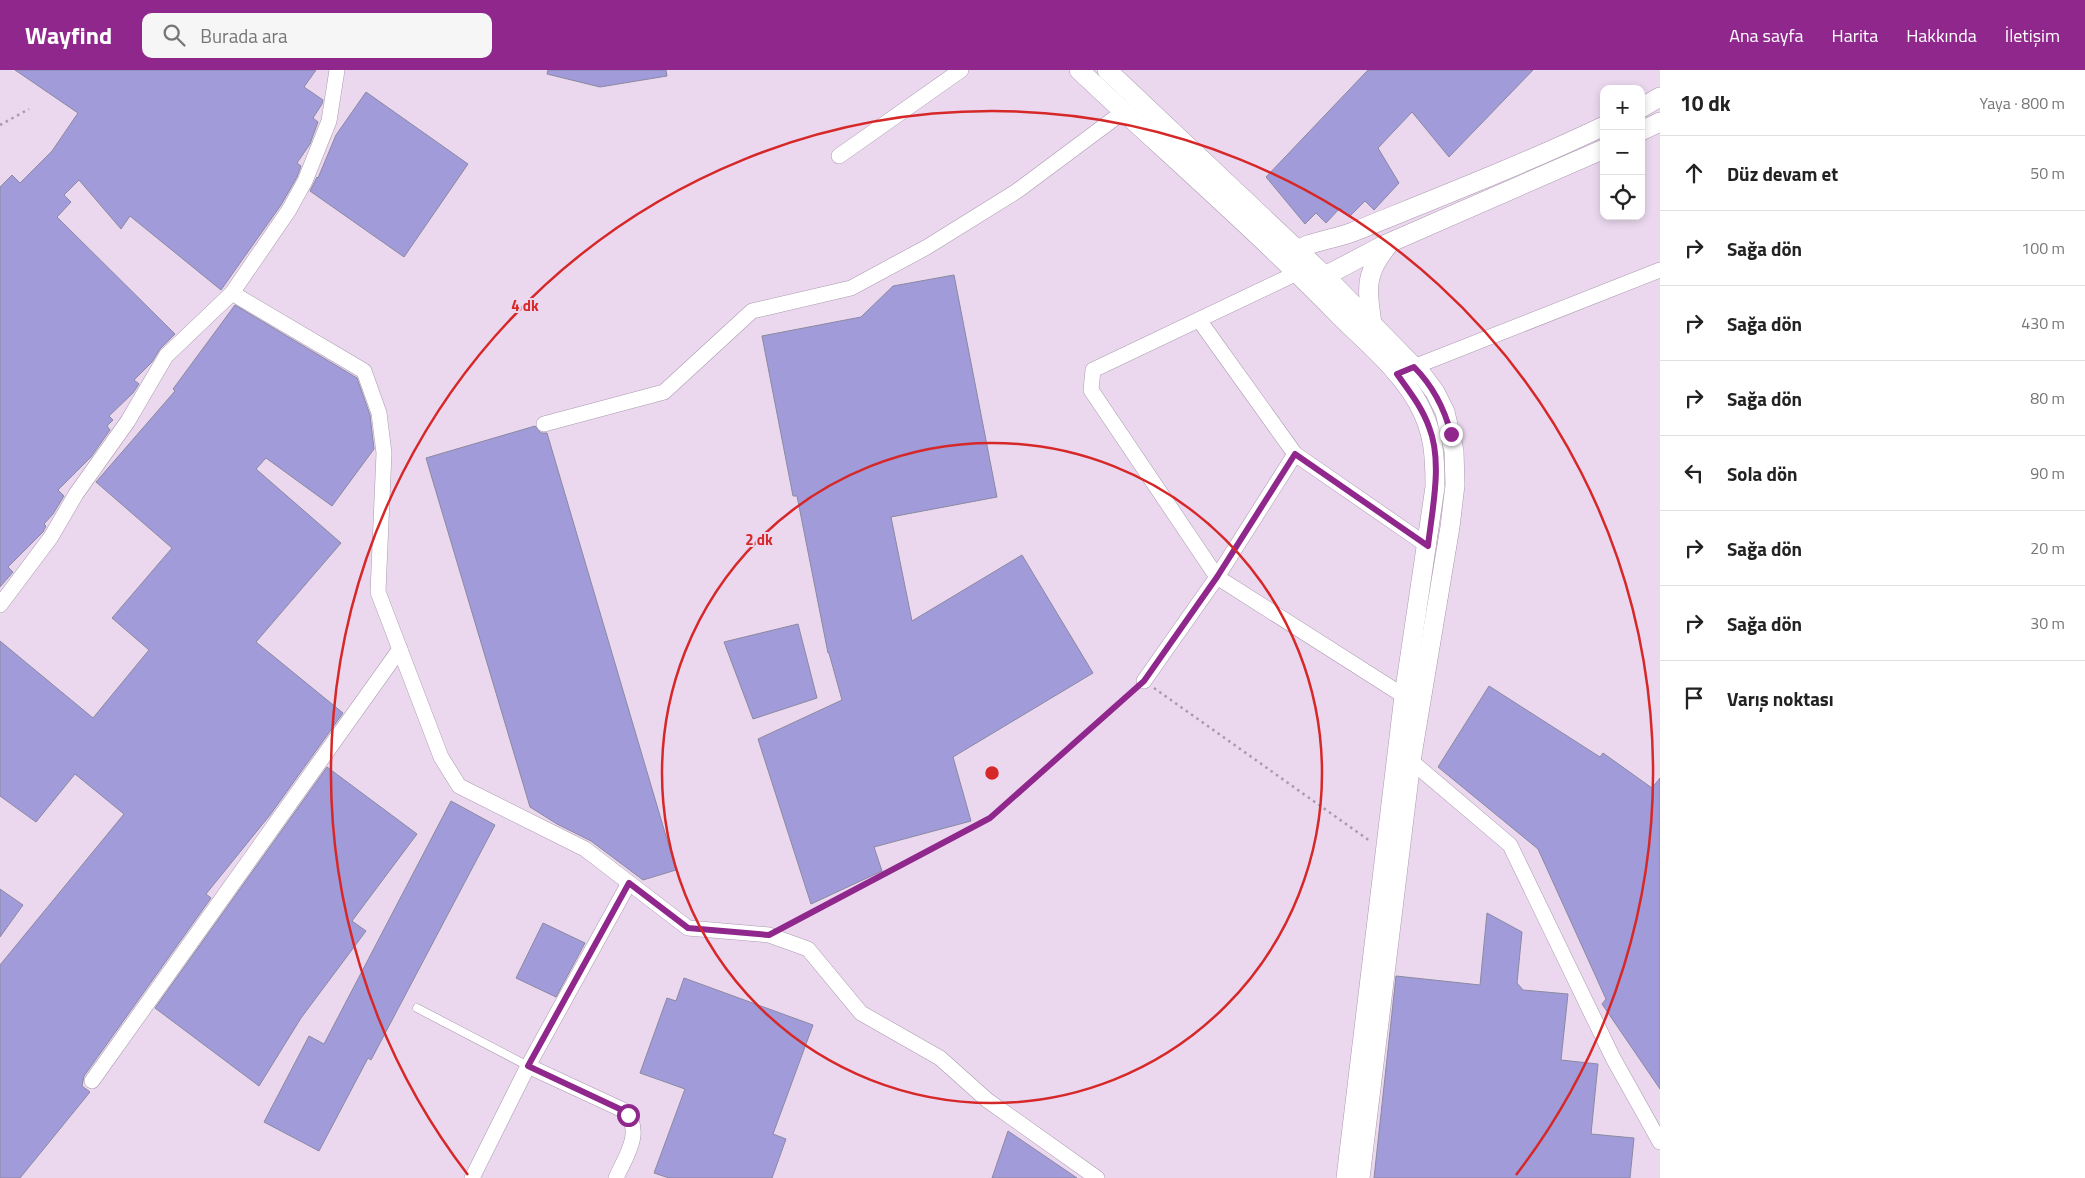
<!DOCTYPE html>
<html lang="tr">
<head>
<meta charset="utf-8">
<style>
	body { margin:0; font-family:"Titillium Web",sans-serif; background:#f6f6f6; color:#222 }
	.controls { position:absolute; right:15px; top:15px; display:grid; overflow:hidden; border-radius:10px; box-shadow:0 2px 8px #0003 }
	.controls button { width:45px; height:45px; display:grid; place-items:center; padding:0; border:0; border-bottom:1px solid #e0e0e0; background:#fff; color:#222; font:25px sans-serif }
	.stop { position:absolute; width:15px; height:15px; margin:-11px; border:4px solid #8f278c; border-radius:50%; background:#fff }
	.stop.end { background:#8f278c; border-color:#fff; box-shadow:0 1px 5px #0008 }
	.list { margin:0; padding:0; list-style:none }
	h2 { display:flex; justify-content:space-between; align-items:center; height:65px; margin:0; padding:0 20px; font-size:21px }
	h2 small { font-size:16px; font-weight:400; color:#767676 }
	.list li { display:grid; grid-template-columns:32px 1fr auto; gap:15px; align-items:center; box-sizing:border-box; height:75px; padding:0 20px; border-top:1px solid #e0e0e0 }
	.list b { display:block; font-size:19px; white-space:nowrap }
	.list em { font-size:16px; font-style:normal; color:#767676 }
	.icon { flex:none; width:28px; height:28px; fill:none; stroke:currentColor; stroke-width:2; stroke-linecap:round; stroke-linejoin:round }
	.map { position:relative; flex:none; width:1660px; height:1108px; overflow:hidden }
	header { display:flex; align-items:center; gap:30px; box-sizing:border-box; height:70px; padding:0 25px; background:#8f278c; color:#fff }
	header strong { font-size:24px }
	nav { display:flex; gap:28px; margin-inline-start:auto; font-size:18px }
	.search { width:350px; height:45px; background:#f6f6f6; display:flex; align-items:center; gap:12px; box-sizing:border-box; padding:0 18px; border-radius:10px; color:#767676; font-size:19px }
	main { display:flex }
	aside { flex:1; background:#fff }
	.map>svg:first-child { display:block }
	.building { fill:#a19cd9; stroke:#8a89a1 }
	.lines { fill:none; stroke-linecap:round; stroke-linejoin:round }
	.service-casing { stroke:#aa99af; stroke-width:9 }
	.minor-casing { stroke:#aa99af; stroke-width:16 }
	.tertiary-casing { stroke:#aa99af; stroke-width:20 }
	.path { stroke:#a999ac; stroke-width:2.5; stroke-dasharray:2.5 4; stroke-linecap:butt }
	.service { stroke:#fff; stroke-width:8 }
	.minor { stroke:#fff; stroke-width:15 }
	.tertiary { stroke:#fff; stroke-width:19 }
	.route { stroke:#8f278c; stroke-width:6 }
	.ring { fill:none; stroke:#d62828; stroke-width:2.5 }
	.centre { fill:#d62828; stroke:#ebd8ef; stroke-width:2.5 }
	.ring-label { font-size:15px; text-anchor:middle; font-weight:bold; fill:#d62828; stroke:#ebd8ef; stroke-width:4; stroke-linejoin:round; paint-order:stroke }
</style>
</head>
<body>
<header>
<strong>Wayfind</strong>
<div class="search"><svg class="icon" aria-label="search" viewBox="0 0 24 24"><circle cx="10" cy="10" r="6"/><path d="M15 15l6 6"/></svg>Burada ara</div>
<nav><a>Ana sayfa</a><a>Harita</a><a>Hakkında</a><a>İletişim</a></nav>
</header>
<main>
<div class="map">
<svg width="1660" height="1108" viewBox="0 0 1660 1108">
	<rect width="100%" height="100%" fill="#ebd8ef"/>
	<!-- building -->
	<g class="building">
		<polygon points="15,0 316,0 304,17 323,30 322,34 313,48 318,52 310,74 297,93 301,96 297,107 281,135 221,220 130,146 121,159 79,110 64,125 71,132 57,147 175,264 160,279 152,292 134,310 139,314 133,323 109,346 113,350 107,356 110,360 91,387 58,420 64,426 53,444 44,454 46,456 43,462 8,497 13,502 0,517 0,117 12,105 20,113 52,81 78,43"/>
		<polygon points="548,0 666,0 667,6 600,17 547,4"/>
		<polygon points="1368,0 1533,0 1449,87 1412,42 1378,78 1399,113 1374,140 1365,131 1349,147 1340,138 1326,153 1316,143 1305,154 1266,107"/>
		<polygon points="366,22 468,94 404,187 310,121 317,107 318,108 336,65"/>
		<polygon points="954,205 997,427 891,447 912,551 1022,485 1093,603 953,687 971,751 874,777 882,801 811,834 758,669 842,630 829,583 828,583 797,426 793,426 762,266 861,247 893,216"/>
		<polygon points="235,235 357,308 370,345 374,379 332,436 266,388 256,399 341,473 256,572 343,643 270,745 206,824 211,828 84,1006 82,1016 90,1022 20,1108 0,1108 0,895 124,744 75,704 36,752 0,726 0,571 93,648 149,580 112,548 172,478 96,412 175,321 173,319"/>
		<polygon points="535,356 541,363 547,363 676,800 643,810 591,771 557,754 530,737 426,388"/>
		<polygon points="798,554 817,628 753,649 724,572"/>
		<polygon points="1489,616 1600,687 1603,683 1652,718 1660,708 1660,1019 1602,934 1606,929 1538,779 1438,697"/>
		<polygon points="327,697 417,764 352,851 366,861 301,948 259,1016 155,938"/>
		<polygon points="451,731 495,755 371,990 368,988 319,1081 264,1052 309,966 324,974"/>
		<polygon points="0,819 23,835 0,867"/>
		<polygon points="1487,843 1522,862 1517,913 1523,920 1568,924 1561,990 1598,994 1591,1064 1634,1068 1630,1108 1374,1108 1396,906 1480,915"/>
		<polygon points="543,853 585,873 556,927 516,908"/>
		<polygon points="684,908 813,955 773,1064 786,1069 772,1108 669,1108 654,1103 685,1019 640,1003 667,928 676,931"/>
		<polygon points="1008,1061 1077,1108 992,1108"/>
	</g>
	<g class="lines">
		<defs>
			<polyline id="service" points="417,938 528,996"/>
			<g id="minor">
				<polyline points="337,0 329,51 305,111 289,140 232,223 364,301 379,343 384,383 378,522 441,687 459,716 585,779 688,858 769,865 808,879 861,943 940,988 987,1030 1097,1108"/>
				<polyline points="839,86 961,0"/>
				<polyline points="1297,203 1093,300 1091,320 1217,507 1404,626"/>
				<polyline points="1199,250 1295,384"/>
				<polyline points="1406,300 1660,200"/>
				<polyline points="544,354 664,322 752,241 851,218 927,177 1017,121 1123,42"/>
				<polyline points="0,535 51,467 76,424 128,351 166,286 232,223"/>
				<polyline points="1144,611 1217,507 1295,384 1428,476"/>
				<polyline points="1404,685 1510,775 1613,988 1660,1072"/>
				<path d="M528,996L623,1040C645,1060 626,1086 616,1108"/>
				<polyline points="92,1011 400,579"/>
				<polyline points="472,1108 528,996 629,813"/>
			</g>
			<g id="tertiary">
				<path d="M1079,0C1166,82 1257,161 1340,246C1367,273 1400,300 1418,333C1434,362 1435,385 1435,417L1404,626L1346,1108"/>
				<polyline points="1107,0 1325,206 1423,306 1435,322 1445,342 1454,381 1455,415 1450,457 1411,691 1360,1108"/>
				<polyline points="1641,38 1660,27"/>
				<polyline points="1641,61 1660,52"/>
				<path d="M1290,186C1305,171 1333,170 1353,162C1437,128 1522,95 1604,56"/>
				<polyline points="1317,213 1325,206 1382,176 1604,79"/>
				<path d="M1372,254C1367,217 1364,204 1389,174"/>
			</g>
		</defs>
		<!-- service casing -->
		<use href="#service" class="service-casing"/>
		<!-- minor casing -->
		<use href="#minor" class="minor-casing"/>
		<!-- tertiary casing -->
		<use href="#tertiary" class="tertiary-casing"/>
		<!-- path -->
		<g class="path">
			<polyline points="0,55 29,39"/>
			<polyline points="1154,618 1370,771"/>
			<polyline points="785,856 990,748 1134,620"/>
		</g>
		<!-- service -->
		<use href="#service" class="service"/>
		<!-- minor -->
		<use href="#minor" class="minor"/>
		<!-- tertiary -->
		<use href="#tertiary" class="tertiary"/>
	</g>
	<g class="lines">
		<!-- route -->
		<path class="route" d="M628,1045L622,1040L528,996L629,813L688,858L769,865L990,748L1144,611L1217,507L1295,384L1428,476C1432,440 1443,392 1429,357C1422,337 1409,321 1397,304L1414,297C1433,316 1444,337 1451,364"/>
	</g>
	<!-- distance rings -->
	<g class="ring">
		<circle cx="992" cy="703" r="330"/>
		<path d="M468 1105A661 661 0 1 1 1516 1105"/>
	</g>
	<circle cx="992" cy="703" r="8" class="centre"/>
	<g class="ring-label">
		<text x="525" y="241">4 dk</text>
		<text x="759" y="475">2 dk</text>
	</g>
</svg>
<div class="controls">
<button>+</button>
<button>−</button>
<button><svg class="icon" aria-label="locate" viewBox="0 0 24 24"><circle cx="12" cy="12" r="6"/><path d="M12 2v4M12 18v4M2 12h4M18 12h4"/></svg></button>
</div>
<div class="stop" style="left:628px;top:1045px"></div>
<div class="stop end" style="left:1451px;top:364px"></div>
</div>
<aside>
<h2>10 dk<small>Yaya · 800 m</small></h2>
<ul class="list">
<li><svg class="icon" aria-label="ahead" viewBox="0 0 24 24"><path d="M12 20V5M6 11l6-6 6 6"/></svg><div><b>Düz devam et</b></div><em>50 m</em></li>
<li><svg class="icon" aria-label="right" viewBox="0 0 24 24"><path d="M7 20v-9h11M14 6l5 5-5 5"/></svg><div><b>Sağa dön</b></div><em>100 m</em></li>
<li><svg class="icon" aria-label="right" viewBox="0 0 24 24"><path d="M7 20v-9h11M14 6l5 5-5 5"/></svg><div><b>Sağa dön</b></div><em>430 m</em></li>
<li><svg class="icon" aria-label="right" viewBox="0 0 24 24"><path d="M7 20v-9h11M14 6l5 5-5 5"/></svg><div><b>Sağa dön</b></div><em>80 m</em></li>
<li><svg class="icon" aria-label="left" viewBox="0 0 24 24"><path d="M17 20v-9H6M10 6l-5 5 5 5"/></svg><div><b>Sola dön</b></div><em>90 m</em></li>
<li><svg class="icon" aria-label="right" viewBox="0 0 24 24"><path d="M7 20v-9h11M14 6l5 5-5 5"/></svg><div><b>Sağa dön</b></div><em>20 m</em></li>
<li><svg class="icon" aria-label="right" viewBox="0 0 24 24"><path d="M7 20v-9h11M14 6l5 5-5 5"/></svg><div><b>Sağa dön</b></div><em>30 m</em></li>
<li><svg class="icon" aria-label="arrive" viewBox="0 0 24 24"><path d="M6 21V4h12l-3 4 3 4H6"/></svg><div><b>Varış noktası</b></div></li>
</ul>
</aside>
</main>
</body>
</html>
